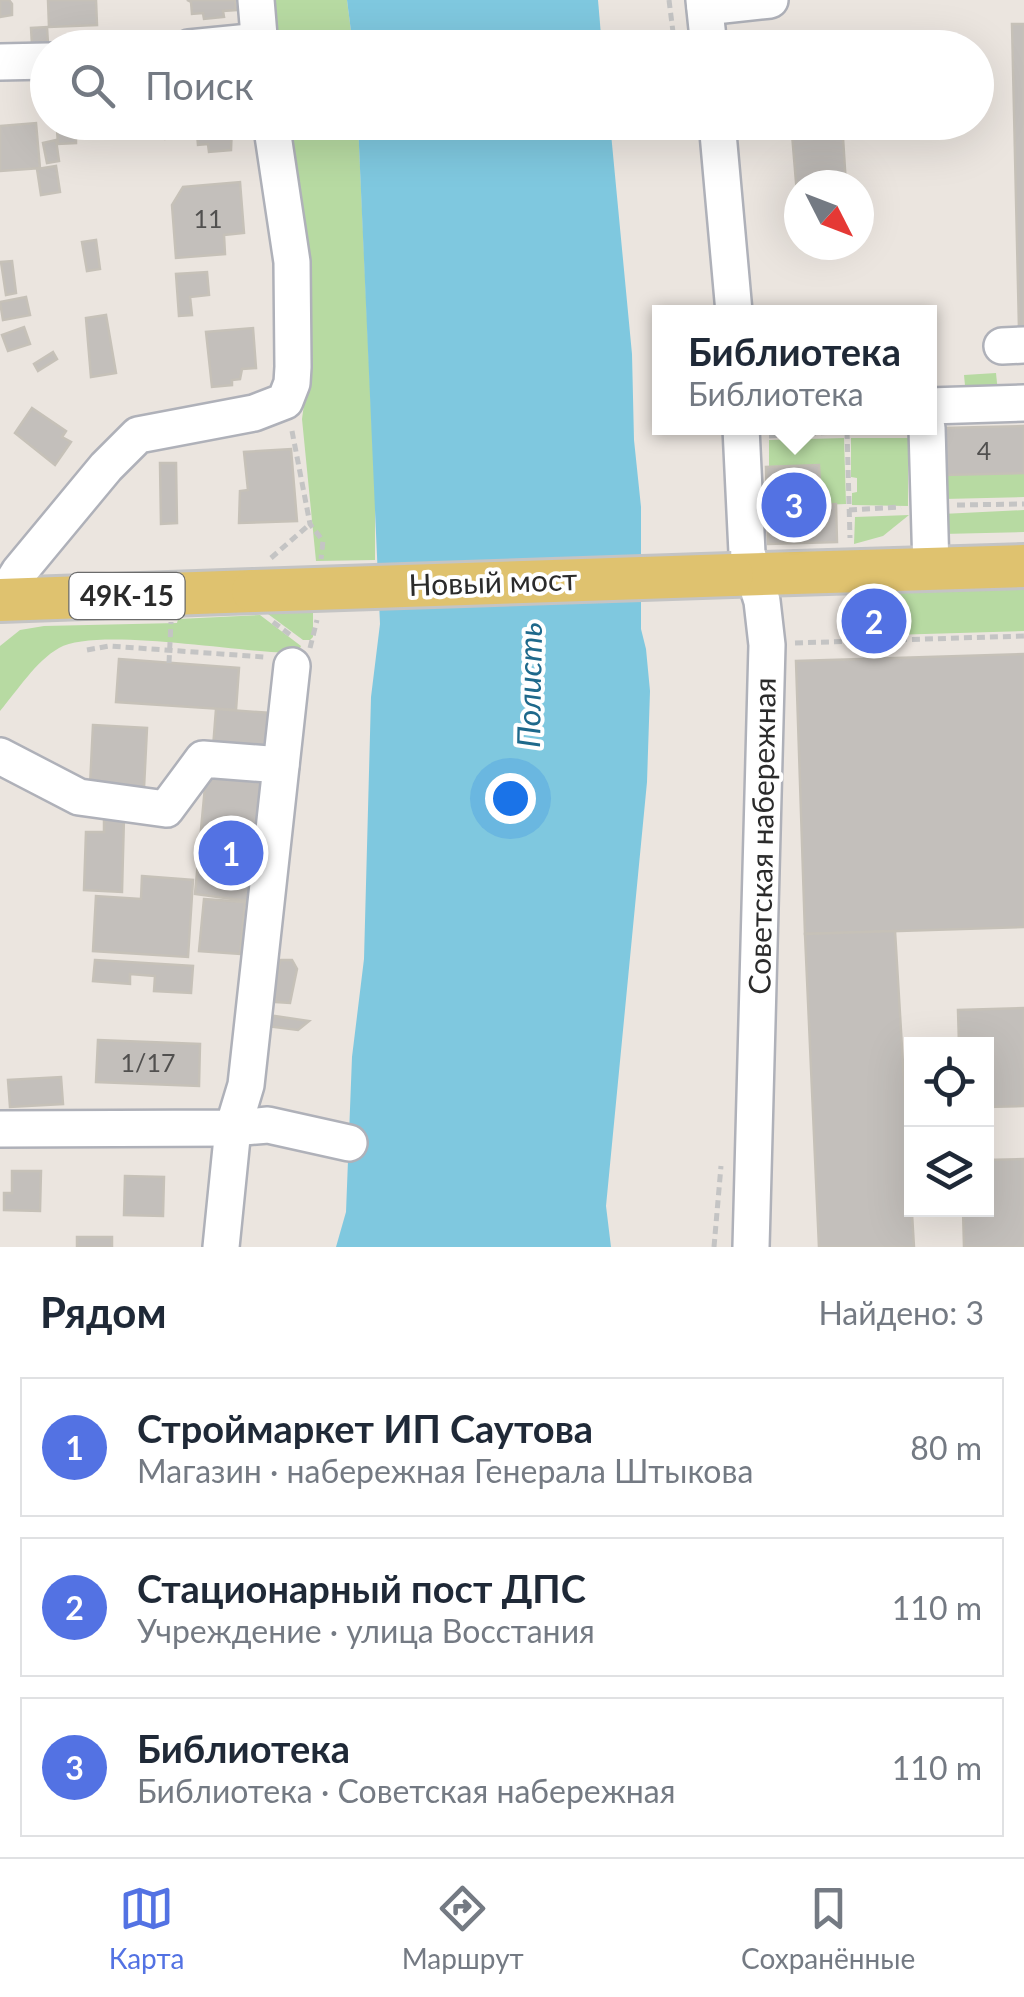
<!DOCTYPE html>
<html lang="ru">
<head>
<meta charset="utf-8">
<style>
	body { margin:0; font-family:Lato,sans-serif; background:#f6f6f7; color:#1f2937 }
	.controls { position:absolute; right:30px; bottom:30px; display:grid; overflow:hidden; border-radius:0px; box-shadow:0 10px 40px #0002 }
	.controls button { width:90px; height:90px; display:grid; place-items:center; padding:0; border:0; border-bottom:2px solid #e0e1e3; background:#fff; color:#1f2937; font:50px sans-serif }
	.compass { position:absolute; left:784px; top:170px; width:90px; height:90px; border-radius:50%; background:#fff; box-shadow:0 10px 40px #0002; rotate:132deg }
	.you { position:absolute; left:510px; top:798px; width:35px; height:35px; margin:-25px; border:8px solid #fff; border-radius:50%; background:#1a73e8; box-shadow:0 0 0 15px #1a73e833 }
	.badge { display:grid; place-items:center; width:65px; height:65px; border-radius:50%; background:#5372e3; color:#fff; font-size:32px; font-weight:700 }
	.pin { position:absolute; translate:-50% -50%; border:5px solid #fff; box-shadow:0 2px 10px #0006 }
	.popup { position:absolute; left:652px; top:305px; width:285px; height:130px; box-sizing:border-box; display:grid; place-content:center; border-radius:0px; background:#fff; filter:drop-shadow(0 2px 8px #0005); font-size:32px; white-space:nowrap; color:#747a83 }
	.popup b { font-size:38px; color:#1f2937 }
	.popup::after { content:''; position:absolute; left:50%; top:100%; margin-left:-20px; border:20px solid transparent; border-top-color:#fff }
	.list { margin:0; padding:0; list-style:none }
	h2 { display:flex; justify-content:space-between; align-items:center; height:130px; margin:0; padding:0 40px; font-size:42px }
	h2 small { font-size:32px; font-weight:400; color:#747a83 }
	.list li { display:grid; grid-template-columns:65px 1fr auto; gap:30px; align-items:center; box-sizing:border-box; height:140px; margin:0 20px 20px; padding:0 20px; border:2px solid #e0e1e3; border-radius:0px }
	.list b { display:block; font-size:38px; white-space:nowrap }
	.list p { margin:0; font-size:32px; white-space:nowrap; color:#747a83 }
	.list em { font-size:32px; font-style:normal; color:#747a83 }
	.icon { flex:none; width:55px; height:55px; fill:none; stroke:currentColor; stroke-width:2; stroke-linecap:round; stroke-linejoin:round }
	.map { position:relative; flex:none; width:1024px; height:1247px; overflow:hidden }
	.search { position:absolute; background:#fff; box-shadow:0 10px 40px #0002; left:30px; right:30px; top:30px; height:110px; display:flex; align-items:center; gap:25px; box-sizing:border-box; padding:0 35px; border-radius:55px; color:#747a83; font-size:38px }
	.sheet { height:610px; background:#fff }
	nav { display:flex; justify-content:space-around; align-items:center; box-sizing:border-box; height:140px; border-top:2px solid #e0e1e3; background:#fff; font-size:28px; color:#747a83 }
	nav a { display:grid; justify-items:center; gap:5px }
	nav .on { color:#5372e3 }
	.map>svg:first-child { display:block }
	.green { fill:#b7daa2 }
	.water { fill:#7fc8df }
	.building { fill:#c3bfbb; stroke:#c6c1b8; stroke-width:2.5 }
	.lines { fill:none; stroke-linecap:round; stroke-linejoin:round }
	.minor-casing { stroke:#afb1b9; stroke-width:40 }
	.major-casing { stroke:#c4c4c4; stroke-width:48 }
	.path { stroke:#c4c4c4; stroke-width:5; stroke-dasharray:8 5; stroke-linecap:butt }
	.minor { stroke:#fff; stroke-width:35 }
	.major { stroke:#dfc26f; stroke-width:42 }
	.major-bridge-casing { stroke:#c4c4c4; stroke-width:48; stroke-linecap:butt }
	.path-bridge { stroke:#c4c4c4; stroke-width:5; stroke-dasharray:8 5; stroke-linecap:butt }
	.major-bridge { stroke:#dfc26f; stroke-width:42 }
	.labels { text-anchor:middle; stroke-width:8; stroke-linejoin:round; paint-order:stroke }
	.number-label { font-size:25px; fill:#51504f }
	.shield { fill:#fff; stroke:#6b6b6b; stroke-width:2.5 }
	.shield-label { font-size:28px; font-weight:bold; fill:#2b2b2b }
	.street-label { font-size:30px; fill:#2b2b2b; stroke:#fff }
	.water-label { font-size:32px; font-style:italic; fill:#1e698b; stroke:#fff }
</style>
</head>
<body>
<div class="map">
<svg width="1024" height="1247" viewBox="0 0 1024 1247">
	<rect width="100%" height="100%" fill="#ebe5df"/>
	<!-- green -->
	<g class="green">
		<polygon points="272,0 347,0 353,47 277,47"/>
		<polygon points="285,123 358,123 375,493 375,560 316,561 302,419 311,353"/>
		<polygon points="996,373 998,393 966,396 964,375"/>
		<polygon points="844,438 846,504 821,505 819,465 769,466 769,440"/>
		<polygon points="851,438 908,438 908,506 852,505 852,493 857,492 857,478 851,477"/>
		<polygon points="1024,473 1024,497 944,499 943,475"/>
		<polygon points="1024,510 1024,532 942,534 942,514"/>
		<polygon points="909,515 883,536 854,544 855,517"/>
		<polygon points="1024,588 1024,631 857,636 857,598 865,596 866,628 883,627 882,594 903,590"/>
		<polygon points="313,612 313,637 310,640 303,640 268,614"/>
		<path d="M260,615L301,646L298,653C245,654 98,626 59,648C36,661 17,691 0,711V646L20,630L44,626L177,623L178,619Z"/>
	</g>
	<!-- water -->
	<g class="water">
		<polygon points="347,0 598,0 602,47 353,47"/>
		<polygon points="358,123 610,123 632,354 634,440 641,507 641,629 646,649 650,691 647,782 606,1206 611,1247 336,1247 346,1212 352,1057 364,959 371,697 380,624"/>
	</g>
	<!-- building -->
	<g class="building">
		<polygon points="0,0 9,0 12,4 12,15 0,17"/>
		<polygon points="48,0 96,0 97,25 49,27"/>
		<polygon points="187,0 235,0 236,10 223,11 224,17 204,19 203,13 192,14 191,2"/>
		<polygon points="1012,24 1024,24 1024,329 1019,329"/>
		<polygon points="47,27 48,44 32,45 31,28"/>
		<polygon points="181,122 183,137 165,139 162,123"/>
		<polygon points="196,122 247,122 247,123 232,125 231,150 209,152 208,144 198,145"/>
		<polygon points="791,122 842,122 846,185 799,185 799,218"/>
		<polygon points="36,123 40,168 0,171 0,126"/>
		<polygon points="76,129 76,143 58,144 57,130"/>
		<polygon points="56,140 59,161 47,163 43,143"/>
		<polygon points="56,166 60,192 41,195 37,169"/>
		<polygon points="240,182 244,233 224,235 225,254 176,258 172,205 183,187"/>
		<polygon points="96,240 100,269 87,271 82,242"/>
		<polygon points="12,261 16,293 6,295 1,262"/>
		<polygon points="207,272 209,295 190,297 192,315 179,316 176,274"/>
		<polygon points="26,297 30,315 3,320 0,302"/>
		<polygon points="106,315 116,373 91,377 86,318"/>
		<polygon points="24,327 30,344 8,351 2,335"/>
		<polygon points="253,328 256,368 242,369 240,379 232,380 232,385 212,387 206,332"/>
		<polygon points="53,352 57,359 38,371 34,364"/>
		<polygon points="32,408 66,431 62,437 71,442 55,465 15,433"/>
		<polygon points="1024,426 1024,473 943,475 943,428"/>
		<polygon points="291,449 297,521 239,523 240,491 248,490 244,452"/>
		<polygon points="160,463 176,463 177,523 161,524"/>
		<polygon points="819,465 821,505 836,504 837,542 768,544 766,467"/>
		<polygon points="872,612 882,616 882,627 866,627 866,616 871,616"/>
		<polygon points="1024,654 1024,927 805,934 796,661"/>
		<polygon points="119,659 239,668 236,710 116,702"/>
		<polygon points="216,709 271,713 268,752 213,748"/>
		<polygon points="93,725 147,728 144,788 90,786"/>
		<polygon points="206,776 266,778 255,902 195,894"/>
		<polygon points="104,816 124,817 122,892 84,890 86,832 104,832"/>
		<polygon points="142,876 193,880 188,957 93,951 96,896 141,899"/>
		<polygon points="204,899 245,902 240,954 199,951"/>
		<polygon points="895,931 914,1247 819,1247 805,934"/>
		<polygon points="95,960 193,966 191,993 154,991 155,976 130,974 130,984 93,981"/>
		<polygon points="280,960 292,960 297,969 290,1003 276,1002 274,993"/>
		<polygon points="1024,1008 1024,1106 986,1107 986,1044 959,1044 958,1010"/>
		<polygon points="268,1015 309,1021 298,1030 266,1026"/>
		<polygon points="98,1040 200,1044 199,1086 96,1082"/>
		<polygon points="61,1077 63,1104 10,1107 8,1080"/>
		<polygon points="1024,1159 1024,1247 964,1247 963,1210 986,1210 986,1160"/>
		<polygon points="12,1171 41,1171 40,1211 4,1210 4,1193 12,1193"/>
		<polygon points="125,1176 164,1177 163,1216 124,1215"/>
		<rect x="77" y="1237" width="35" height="10"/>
	</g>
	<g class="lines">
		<defs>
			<g id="minor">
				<polyline points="256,0 260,48"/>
				<polyline points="704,0 709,48"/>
				<polyline points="705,7 770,0"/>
				<polyline points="189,48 259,41"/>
				<polyline points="0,62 48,61"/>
				<polyline points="717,122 734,312"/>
				<polyline points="1002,346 1024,345"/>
				<polyline points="929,406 1024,403"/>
				<polyline points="741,428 747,553 762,601 767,645 751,1247"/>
				<polyline points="927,428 931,569"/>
				<polyline points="2,600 19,572 106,467 138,435 254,413 285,401 292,383 293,367 292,262 271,122"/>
				<polyline points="0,756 79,797 166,809 203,759 281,765"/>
				<polyline points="0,1129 233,1128 268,1125 349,1143"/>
				<polyline points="221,1247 233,1128 246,1085 292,666"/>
			</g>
			<g id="major">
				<polyline points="732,575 1024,566"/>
				<polyline points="0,600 253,591"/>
			</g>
		</defs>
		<!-- minor casing -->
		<use href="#minor" class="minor-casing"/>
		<!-- major casing -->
		<use href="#major" class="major-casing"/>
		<!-- path -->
		<g class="path">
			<polyline points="669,0 675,48"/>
			<polyline points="745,33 747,48"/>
			<polyline points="292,431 310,524 323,541 321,559"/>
			<polyline points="847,431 850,538"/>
			<polyline points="769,436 898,428"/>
			<polyline points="957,505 1024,504"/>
			<polyline points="849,510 901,507"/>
			<polyline points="271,558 310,524"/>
			<polyline points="273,622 293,637"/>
			<polyline points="795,643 1024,636"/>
			<polyline points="310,648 317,620"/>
			<polyline points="87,650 109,646 264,657"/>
			<polyline points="714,1247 721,1166"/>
		</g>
		<!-- minor -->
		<use href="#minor" class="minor"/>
		<!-- major -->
		<use href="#major" class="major"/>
		<defs>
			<polyline id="major-bridge" points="253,591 732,575"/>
		</defs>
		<!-- major-bridge casing -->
		<use href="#major-bridge" class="major-bridge-casing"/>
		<!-- path-bridge -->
		<polyline class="path-bridge" points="169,663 171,622"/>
		<!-- major-bridge -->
		<use href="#major-bridge" class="major-bridge"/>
	</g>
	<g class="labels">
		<!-- number labels -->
		<g class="number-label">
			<text x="208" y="228">11</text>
			<text x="984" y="460">4</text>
			<text x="148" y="1072">1/17</text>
		</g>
		<!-- shield labels -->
		<rect class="shield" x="69.5" y="573" width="115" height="46" rx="8"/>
		<g class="shield-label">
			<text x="127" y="606">49К-15</text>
		</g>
		<!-- street labels -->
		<g class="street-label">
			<text transform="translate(493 583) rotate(-2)" y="10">Новый мост</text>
			<text transform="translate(763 836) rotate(-89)" y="10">Советская набережная</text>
		</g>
		<!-- water labels -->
		<g class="water-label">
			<text transform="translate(530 685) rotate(-89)" y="11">Полисть</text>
		</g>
	</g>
</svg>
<div class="controls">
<button><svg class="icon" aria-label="locate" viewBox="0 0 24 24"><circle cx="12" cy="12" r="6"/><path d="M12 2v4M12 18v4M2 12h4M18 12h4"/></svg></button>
<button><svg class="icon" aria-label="layers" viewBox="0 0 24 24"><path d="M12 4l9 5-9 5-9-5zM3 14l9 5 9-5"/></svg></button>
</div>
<svg class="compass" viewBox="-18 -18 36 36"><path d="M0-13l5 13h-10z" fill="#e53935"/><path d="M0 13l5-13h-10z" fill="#747a83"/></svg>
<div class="you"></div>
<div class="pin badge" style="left:231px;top:853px">1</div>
<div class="pin badge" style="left:874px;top:621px">2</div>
<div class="pin badge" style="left:794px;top:505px">3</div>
<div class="popup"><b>Библиотека</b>Библиотека</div>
<div class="search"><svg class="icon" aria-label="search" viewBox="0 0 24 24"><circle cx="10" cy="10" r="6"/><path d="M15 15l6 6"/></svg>Поиск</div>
</div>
<section class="sheet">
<h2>Рядом<small>Найдено: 3</small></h2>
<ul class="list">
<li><span class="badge">1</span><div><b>Строймаркет ИП Саутова</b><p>Магазин · набережная Генерала Штыкова</p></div><em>80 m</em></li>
<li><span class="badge">2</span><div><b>Стационарный пост ДПС</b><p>Учреждение · улица Восстания</p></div><em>110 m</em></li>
<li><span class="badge">3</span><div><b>Библиотека</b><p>Библиотека · Советская набережная</p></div><em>110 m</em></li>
</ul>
</section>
<nav>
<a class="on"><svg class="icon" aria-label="map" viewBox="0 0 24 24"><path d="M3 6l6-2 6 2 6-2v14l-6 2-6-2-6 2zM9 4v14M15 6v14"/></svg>Карта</a>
<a><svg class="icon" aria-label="directions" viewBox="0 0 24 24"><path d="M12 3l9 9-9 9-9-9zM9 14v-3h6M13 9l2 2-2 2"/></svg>Маршрут</a>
<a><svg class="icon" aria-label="saved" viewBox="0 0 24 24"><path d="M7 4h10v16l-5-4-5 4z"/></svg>Сохранённые</a>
</nav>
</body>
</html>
